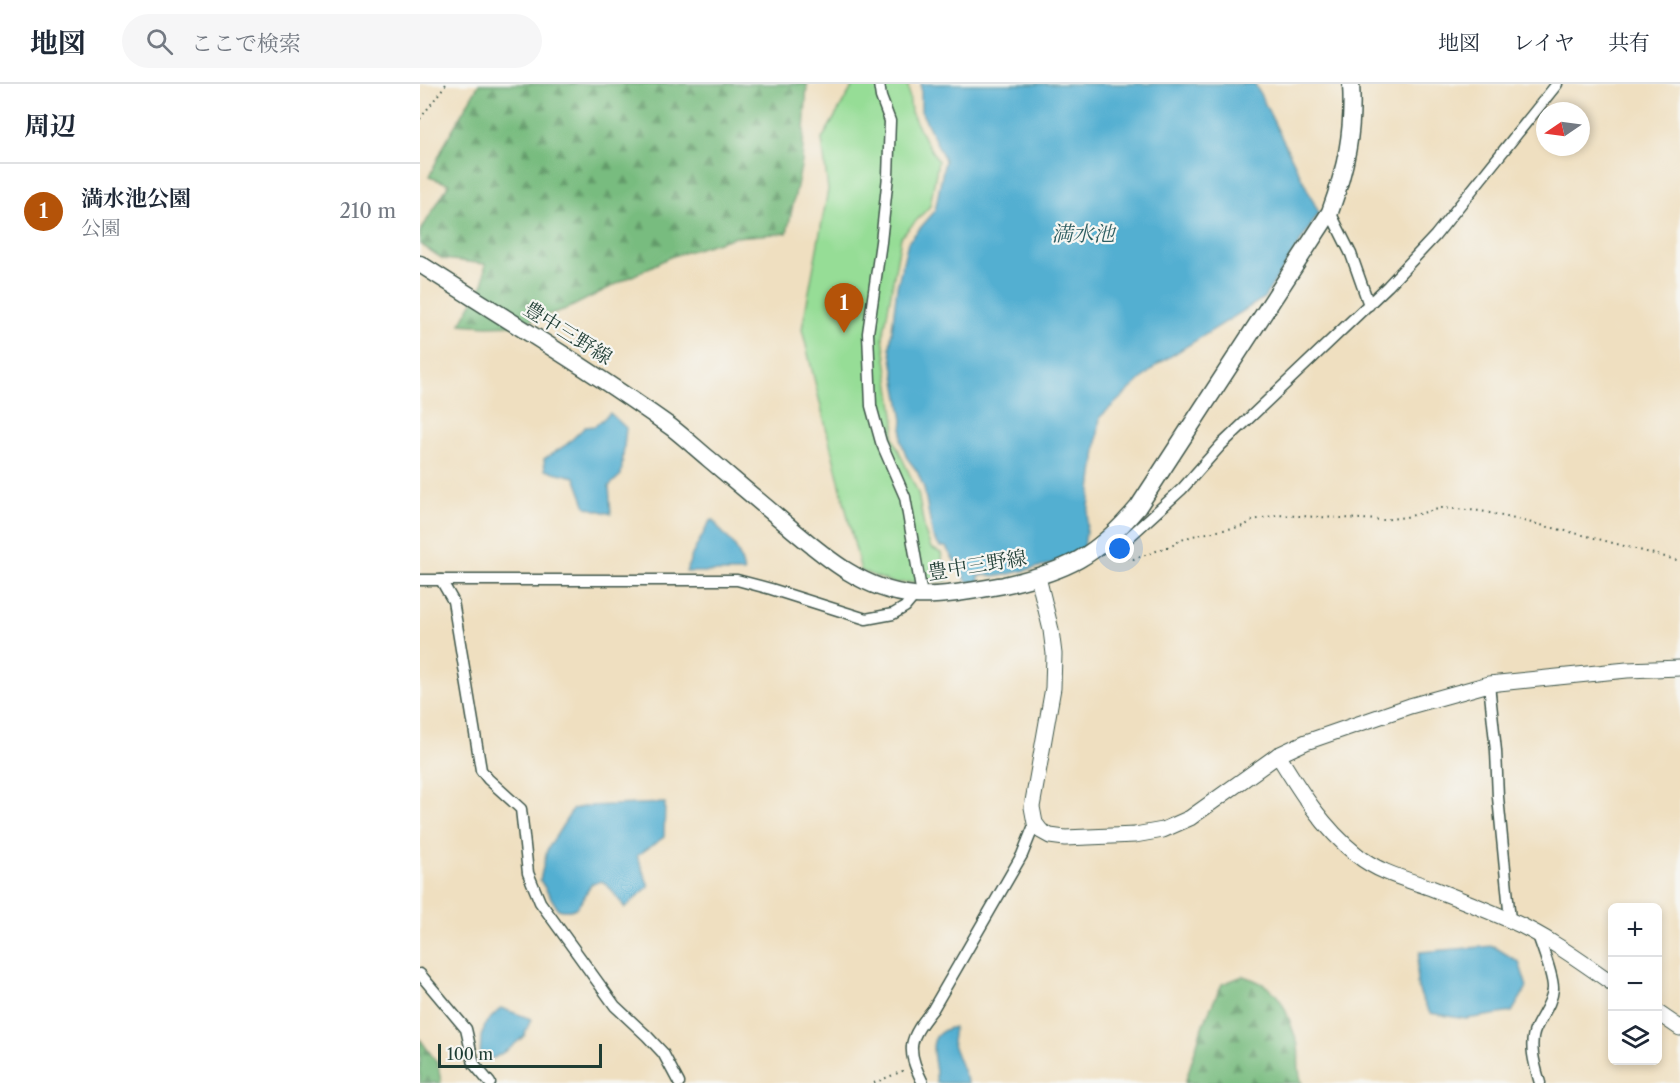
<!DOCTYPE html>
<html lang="ja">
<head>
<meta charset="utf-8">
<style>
	body { margin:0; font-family:"Libre Caslon Text","Noto Serif JP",serif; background:#f6f6f7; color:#1f2937 }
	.controls { position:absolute; right:18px; bottom:18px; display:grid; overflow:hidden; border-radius:9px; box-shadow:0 3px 9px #0003 }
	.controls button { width:54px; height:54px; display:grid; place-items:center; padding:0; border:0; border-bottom:2px solid #e0e1e3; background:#fff; color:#1f2937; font:30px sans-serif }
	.compass { position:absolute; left:1116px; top:18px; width:54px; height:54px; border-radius:50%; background:#fff; box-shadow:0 3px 9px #0003; rotate:257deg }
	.scale { position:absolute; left:18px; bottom:15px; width:164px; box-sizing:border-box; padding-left:6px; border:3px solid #1f3d34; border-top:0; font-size:16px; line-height:21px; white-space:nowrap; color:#1f3d34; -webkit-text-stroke:4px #f6f6f2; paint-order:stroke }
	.you { position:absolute; left:700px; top:465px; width:21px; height:21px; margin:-15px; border:4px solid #fff; border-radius:50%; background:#1a73e8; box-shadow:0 0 0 9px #1a73e833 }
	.badge { display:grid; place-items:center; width:39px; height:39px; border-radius:50%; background:#b45309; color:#fff; font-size:20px; font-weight:700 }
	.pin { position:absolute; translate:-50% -50px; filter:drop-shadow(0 2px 3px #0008) }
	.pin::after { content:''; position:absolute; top:32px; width:21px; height:18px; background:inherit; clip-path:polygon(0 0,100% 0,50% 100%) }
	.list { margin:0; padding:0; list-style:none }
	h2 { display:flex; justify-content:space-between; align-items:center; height:78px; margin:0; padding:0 24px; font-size:26px }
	h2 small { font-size:20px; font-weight:400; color:#747a83 }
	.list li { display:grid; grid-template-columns:39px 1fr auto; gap:18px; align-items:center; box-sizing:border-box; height:96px; padding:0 24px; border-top:2px solid #e0e1e3 }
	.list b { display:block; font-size:22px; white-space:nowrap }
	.list p { margin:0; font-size:20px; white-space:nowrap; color:#747a83 }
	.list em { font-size:20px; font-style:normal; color:#747a83 }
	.icon { flex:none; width:33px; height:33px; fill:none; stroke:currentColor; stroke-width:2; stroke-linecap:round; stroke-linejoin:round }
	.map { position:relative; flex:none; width:1260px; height:999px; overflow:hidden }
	header { display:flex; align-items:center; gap:36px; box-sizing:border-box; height:84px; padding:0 30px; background:#fff; border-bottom:2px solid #e0e1e3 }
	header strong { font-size:28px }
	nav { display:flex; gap:33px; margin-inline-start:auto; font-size:21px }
	.search { width:420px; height:54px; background:#f6f6f7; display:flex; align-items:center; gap:15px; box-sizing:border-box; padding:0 21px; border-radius:33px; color:#747a83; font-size:22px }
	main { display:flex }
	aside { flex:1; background:#fff }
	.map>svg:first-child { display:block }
	.green { fill:#96dd96; stroke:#5a8d65; stroke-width:1.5 }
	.forest { fill:url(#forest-firs); stroke:#4c7c5a; stroke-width:1.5 }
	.water { fill:#53afd1; stroke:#397682; stroke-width:1.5 }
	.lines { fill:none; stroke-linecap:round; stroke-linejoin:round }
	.street-casing { stroke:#3e5549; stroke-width:13 }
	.secondary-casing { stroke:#3e5549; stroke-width:17 }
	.primary-casing { stroke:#3e5549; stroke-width:19 }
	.path { stroke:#3e5549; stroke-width:2; stroke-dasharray:1.5 4.5; stroke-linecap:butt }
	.street { stroke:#fff; stroke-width:10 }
	.secondary { stroke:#fff; stroke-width:15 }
	.primary { stroke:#fff; stroke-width:16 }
	.labels { text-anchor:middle; stroke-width:4.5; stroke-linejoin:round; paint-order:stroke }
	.street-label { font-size:20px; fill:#1f3d34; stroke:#f6f6f2 }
	.water-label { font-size:21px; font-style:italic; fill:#2f5f63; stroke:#f6f6f2 }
</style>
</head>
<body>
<header>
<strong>地図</strong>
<div class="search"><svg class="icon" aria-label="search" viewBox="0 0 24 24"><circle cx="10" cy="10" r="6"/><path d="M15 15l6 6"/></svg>ここで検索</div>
<nav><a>地図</a><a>レイヤ</a><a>共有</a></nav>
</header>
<main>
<aside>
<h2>周辺<small></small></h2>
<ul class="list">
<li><span class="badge">1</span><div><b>満水池公園</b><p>公園</p></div><em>210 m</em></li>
</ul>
</aside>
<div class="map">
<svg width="1260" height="999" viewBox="0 0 1260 999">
	<defs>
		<pattern id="forest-firs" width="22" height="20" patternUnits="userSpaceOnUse" patternTransform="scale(1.5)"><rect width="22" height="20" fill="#78bc7f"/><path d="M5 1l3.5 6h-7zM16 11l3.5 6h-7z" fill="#629a69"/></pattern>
	</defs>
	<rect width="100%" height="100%" fill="#f6f6f2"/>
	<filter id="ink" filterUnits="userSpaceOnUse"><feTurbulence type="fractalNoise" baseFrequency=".0167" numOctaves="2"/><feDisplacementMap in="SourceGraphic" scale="12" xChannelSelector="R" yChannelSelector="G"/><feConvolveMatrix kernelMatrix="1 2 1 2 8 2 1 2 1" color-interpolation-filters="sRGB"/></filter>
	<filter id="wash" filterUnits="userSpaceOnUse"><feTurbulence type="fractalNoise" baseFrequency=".008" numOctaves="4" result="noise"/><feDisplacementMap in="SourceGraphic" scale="24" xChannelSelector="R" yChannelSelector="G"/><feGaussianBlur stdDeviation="1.35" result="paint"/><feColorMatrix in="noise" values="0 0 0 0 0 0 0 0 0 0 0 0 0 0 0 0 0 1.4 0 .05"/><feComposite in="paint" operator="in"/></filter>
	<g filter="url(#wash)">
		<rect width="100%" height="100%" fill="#efdfc0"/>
		<!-- green -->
		<polygon class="green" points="434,0 488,0 491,28 505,56 518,77 510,122 481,153 463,253 475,338 473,354 498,409 505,448 511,464 521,469 527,497 473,499 441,487 382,245 408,106 402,55"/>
		<!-- forest -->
		<g class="forest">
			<polygon points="59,0 387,0 382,78 367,149 315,153 250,173 149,224 97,241 67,242 40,240 64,198 65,180 23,175 0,160 0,148 29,100 9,93 27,55"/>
			<path d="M823,892C854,901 863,914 872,944C874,950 877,956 878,962C880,977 876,982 882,999H765L783,940L802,900Z"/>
			<polygon points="0,955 18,980 21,999 0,999"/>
		</g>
		<!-- water -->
		<g class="water">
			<polygon points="501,0 835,0 899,129 844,214 738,280 680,333 664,464 632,480 581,492 559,491 559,498 547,498 526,463 520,463 513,453 504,404 497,387 487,374 481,357 483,336 470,263 477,203 488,158 515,127 525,76 501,27"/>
			<polygon points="190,329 206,344 201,391 189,402 191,430 166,423 155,393 125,386 124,375 146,361 165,343 175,342"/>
			<path d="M294,436C298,446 306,451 313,460C319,468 322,478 324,488H266L272,471L290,437Z"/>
			<path d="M245,719L244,753L217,772L229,802L205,824L190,804L182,797L171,800C162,815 160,831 138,825L120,796L127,766L153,725L168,722Z"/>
			<path d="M1073,862L1099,878L1107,903L1092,928L1046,935L1010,929C995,904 994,896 1000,868Z"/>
			<polygon points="81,924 111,935 104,952 89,965 74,974 60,975 61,953 66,939"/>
			<path d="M534,943L532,958L548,999H516C519,977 499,951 534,943Z"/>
		</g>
	</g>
	<g filter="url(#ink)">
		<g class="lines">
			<defs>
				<g id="street">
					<polyline points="459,0 461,13 470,37 468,92 461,158 448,249 451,322 461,358 485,413 502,511"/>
					<polyline points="910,128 931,170 949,221"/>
					<polyline points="684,461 707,455 762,405 801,361 968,202 1015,152 1137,0"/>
					<polyline points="0,496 317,496 351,505 446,535 473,530 485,523 495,511"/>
					<polyline points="21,496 33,517 61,686 68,695 101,725 108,789 120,818 195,922 227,952 243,969 259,999"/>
					<polyline points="1069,600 1076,667 1078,713 1090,836"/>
					<path d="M1118,851C1122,864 1134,893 1133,905C1132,919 1122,931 1116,944C1108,960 1115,982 1120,999"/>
					<polyline points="0,890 46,945 54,980 70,999"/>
					<path d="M503,999C485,964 489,955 513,925L602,771L615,739"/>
				</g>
				<g id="secondary">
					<polyline points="618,493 631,546 634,570 633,604 612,723 615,739 621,747 630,752 645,754 715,751 743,746 770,734 858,671 886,658 990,622 1069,600 1207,586 1260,584"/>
					<path d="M858,671C880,707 903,744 937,771C958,788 985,795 1011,804C1037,814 1062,824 1087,835C1125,851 1159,876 1192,899"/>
					<polyline points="1238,929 1260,944"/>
				</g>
				<path id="primary" d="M0,180C84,234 170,285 251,343C264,353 277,365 289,375C315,397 340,418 366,440C404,472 442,506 494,511C522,513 557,506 584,501C647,487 676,473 718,423L910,128C926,84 934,47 931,0"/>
			</defs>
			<!-- street casing -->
			<use href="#street" class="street-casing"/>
			<!-- secondary casing -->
			<use href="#secondary" class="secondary-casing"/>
			<!-- primary casing -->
			<use href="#primary" class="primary-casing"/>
			<!-- path -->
			<g class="path">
				<polyline points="0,35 26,0"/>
				<polyline points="701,473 714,475 753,461 754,459 772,452 824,442 833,436 857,431 963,436 986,433 1022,424 1061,427 1167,452 1260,477"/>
				<polyline points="454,999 485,986"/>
			</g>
			<!-- street -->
			<use href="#street" class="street"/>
			<!-- secondary -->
			<use href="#secondary" class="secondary"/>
			<!-- primary -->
			<use href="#primary" class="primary"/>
		</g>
	</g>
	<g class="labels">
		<!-- street labels -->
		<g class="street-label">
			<text transform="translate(148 249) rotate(32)" y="7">豊中三野線</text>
			<text transform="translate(557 481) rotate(-9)" y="7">豊中三野線</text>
		</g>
		<!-- water labels -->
		<g class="water-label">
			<text x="663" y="157">満水池</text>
		</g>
	</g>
</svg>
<div class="controls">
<button>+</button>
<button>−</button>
<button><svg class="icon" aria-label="layers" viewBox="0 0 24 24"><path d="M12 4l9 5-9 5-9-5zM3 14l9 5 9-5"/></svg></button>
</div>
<svg class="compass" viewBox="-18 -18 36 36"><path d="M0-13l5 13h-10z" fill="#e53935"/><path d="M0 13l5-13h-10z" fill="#747a83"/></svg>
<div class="scale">100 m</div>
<div class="you"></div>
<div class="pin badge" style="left:424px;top:249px">1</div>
</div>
</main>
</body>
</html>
